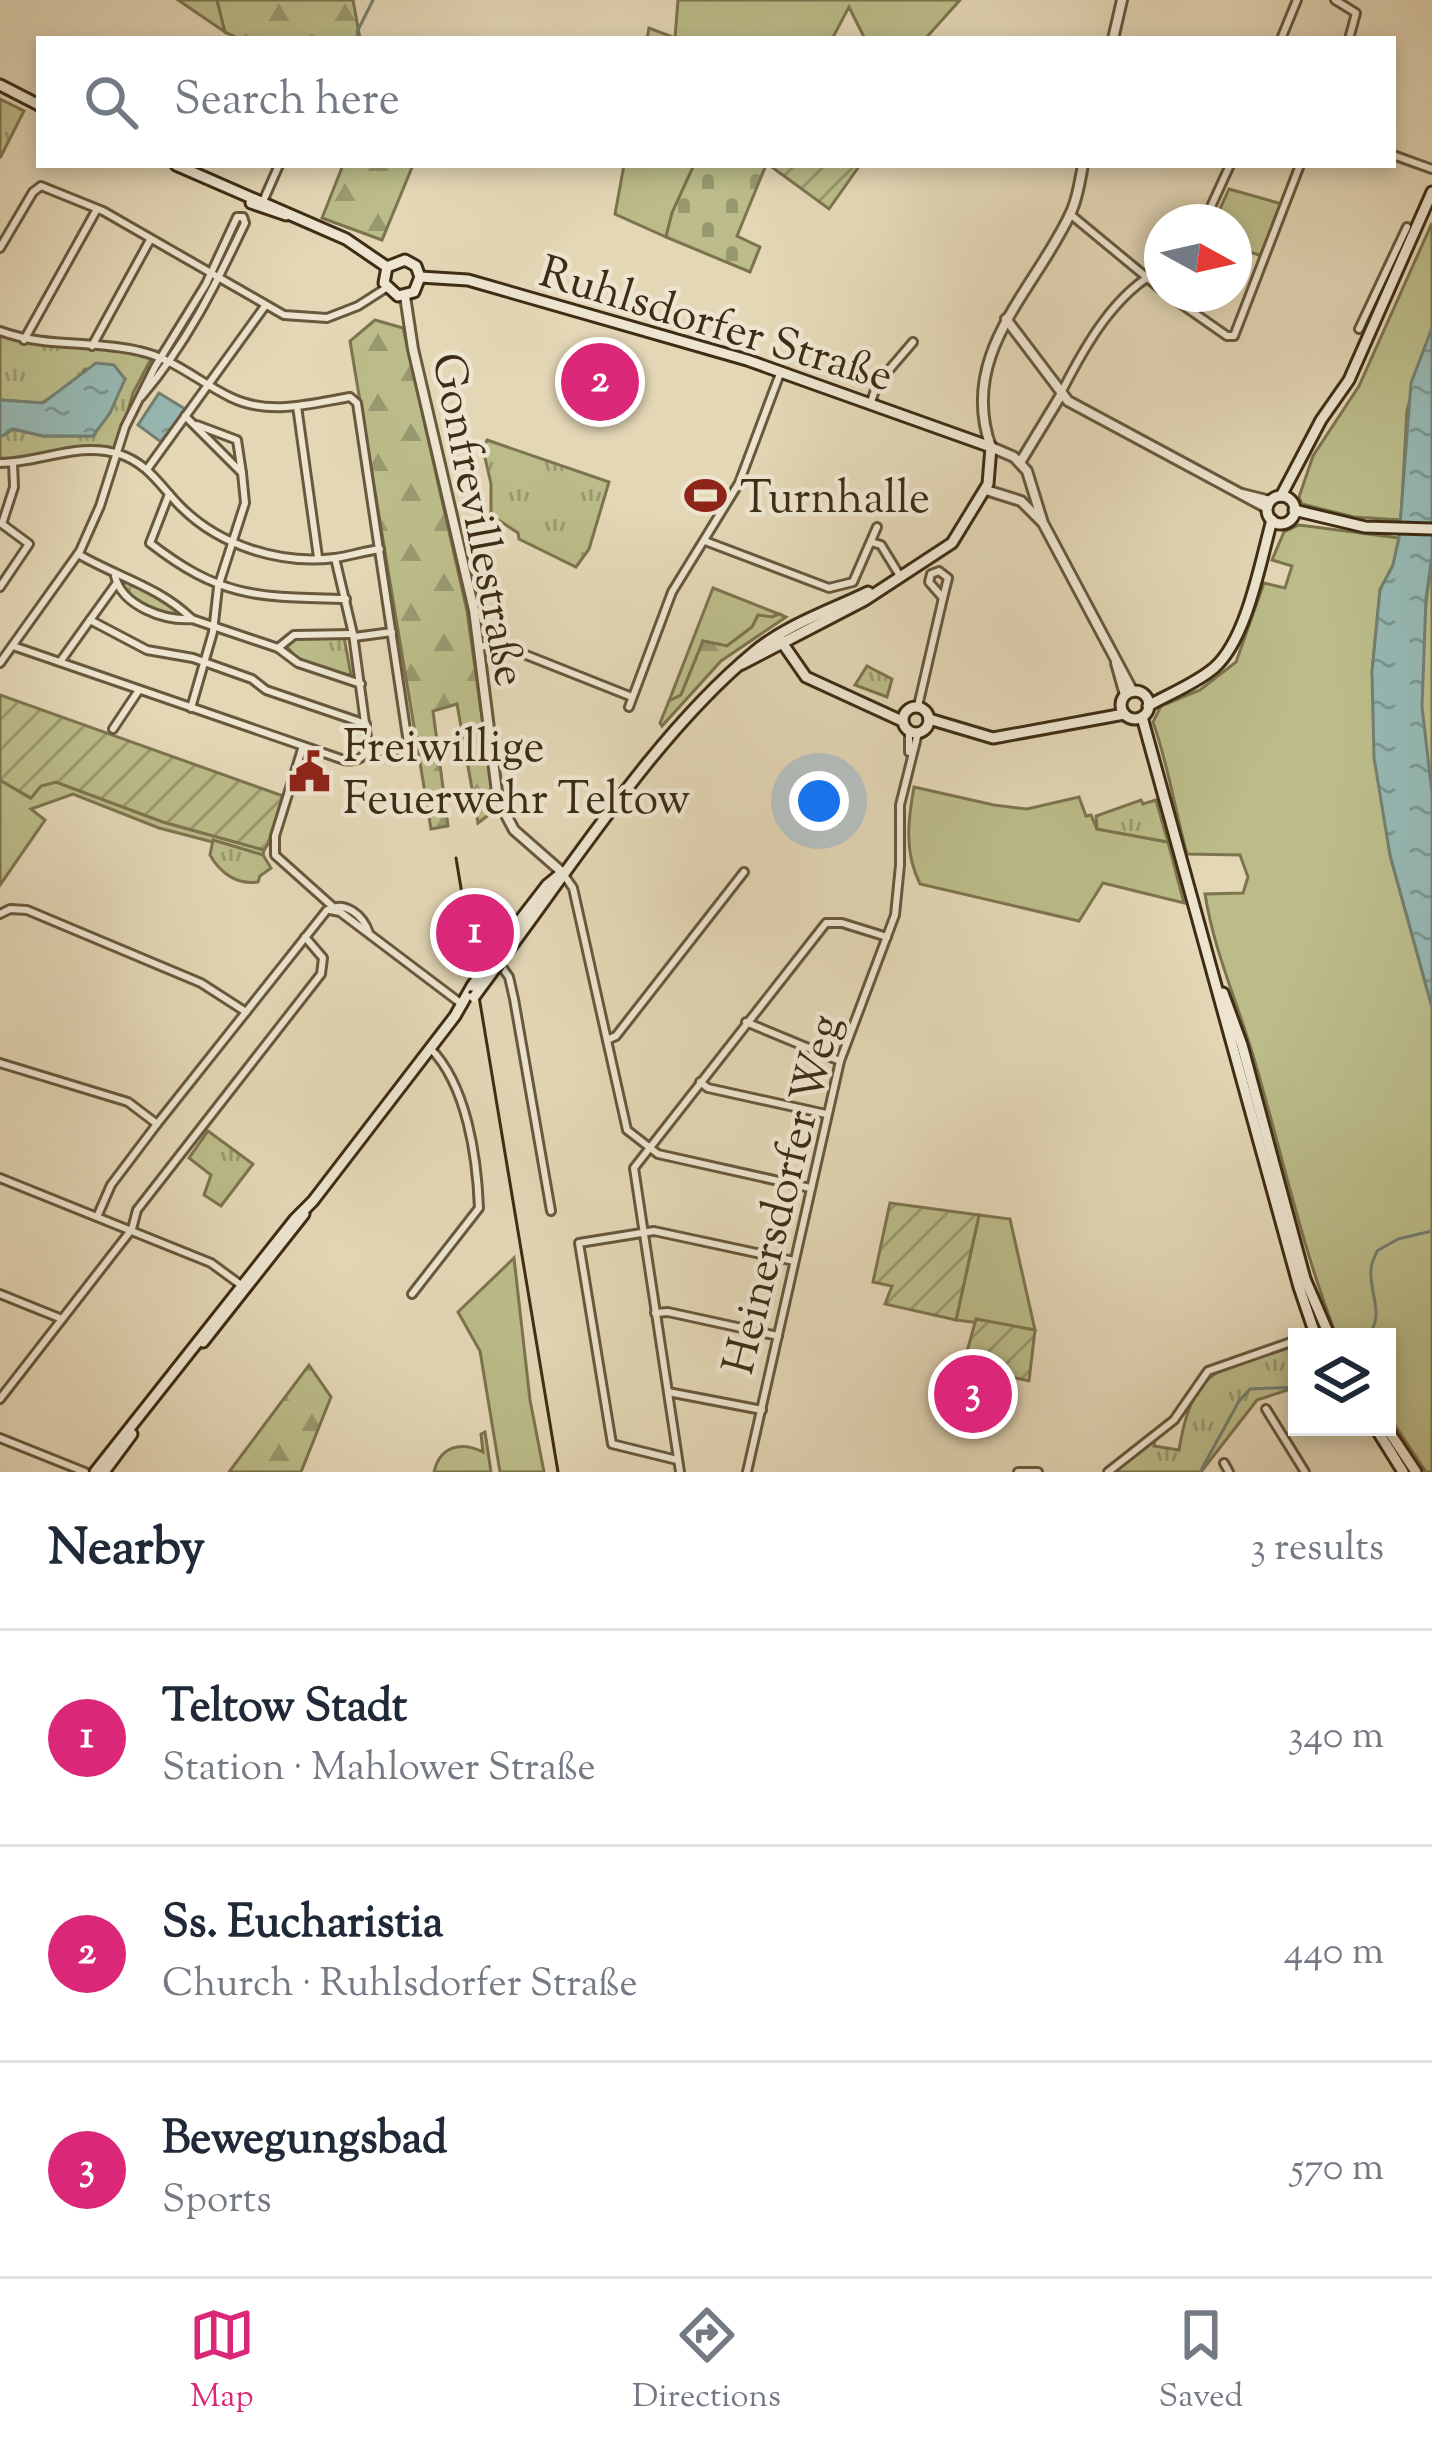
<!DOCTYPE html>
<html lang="en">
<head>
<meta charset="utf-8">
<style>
	body { margin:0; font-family:"Sorts Mill Goudy",serif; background:#f6f6f7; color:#1f2937 }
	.controls { position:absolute; right:36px; bottom:36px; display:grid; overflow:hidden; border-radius:0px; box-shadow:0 6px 18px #0003 }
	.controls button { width:108px; height:108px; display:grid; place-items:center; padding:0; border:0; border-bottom:3px solid #e0e1e3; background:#fff; color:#1f2937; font:60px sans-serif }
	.compass { position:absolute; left:1144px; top:204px; width:108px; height:108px; border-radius:50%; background:#fff; box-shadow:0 6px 18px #0003; rotate:98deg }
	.you { position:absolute; left:819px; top:801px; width:42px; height:42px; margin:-30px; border:9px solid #fff; border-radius:50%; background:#1a73e8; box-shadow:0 0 0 18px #1a73e833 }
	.badge { display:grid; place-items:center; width:78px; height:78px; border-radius:50%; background:#db2777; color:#fff; font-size:39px; font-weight:700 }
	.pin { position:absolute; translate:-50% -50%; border:6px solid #fff; box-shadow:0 3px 12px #0006 }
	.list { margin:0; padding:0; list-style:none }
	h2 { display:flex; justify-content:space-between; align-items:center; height:156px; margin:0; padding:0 48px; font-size:51px }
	h2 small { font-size:39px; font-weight:400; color:#747a83 }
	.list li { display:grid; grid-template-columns:78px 1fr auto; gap:36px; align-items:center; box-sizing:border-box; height:216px; padding:0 48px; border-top:3px solid #e0e1e3 }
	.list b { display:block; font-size:45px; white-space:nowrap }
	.list p { margin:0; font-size:39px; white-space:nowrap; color:#747a83 }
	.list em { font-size:39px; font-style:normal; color:#747a83 }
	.icon { flex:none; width:66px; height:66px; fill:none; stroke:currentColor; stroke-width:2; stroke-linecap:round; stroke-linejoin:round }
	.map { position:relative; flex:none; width:1432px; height:1472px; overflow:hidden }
	.search { position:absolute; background:#fff; box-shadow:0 6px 18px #0003; left:36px; right:36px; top:36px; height:132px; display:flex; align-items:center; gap:30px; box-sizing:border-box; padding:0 42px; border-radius:0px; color:#747a83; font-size:45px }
	.sheet { height:804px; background:#fff }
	nav { display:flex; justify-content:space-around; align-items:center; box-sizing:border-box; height:168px; border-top:3px solid #e0e1e3; background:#fff; font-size:33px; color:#747a83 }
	nav a { display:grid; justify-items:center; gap:6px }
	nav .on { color:#db2777 }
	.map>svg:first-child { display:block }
	.grass { fill:#bbbc89; stroke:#7c744e; stroke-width:3 }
	.forest { fill:url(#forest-firs); stroke:#7c744e; stroke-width:3 }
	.cemetery { fill:url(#cemetery-stones); stroke:#7c744e; stroke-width:3 }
	.park { fill:url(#park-tufts); stroke:#7c744e; stroke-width:3 }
	.garden { fill:url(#garden-furrows); stroke:#7c744e; stroke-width:3 }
	.water { fill:url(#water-ripples); stroke:#738073; stroke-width:3 }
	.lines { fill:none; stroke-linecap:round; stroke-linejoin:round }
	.stream { stroke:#738073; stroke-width:3 }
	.minor-casing { stroke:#68583c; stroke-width:12 }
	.tertiary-casing { stroke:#68583c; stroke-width:14 }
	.secondary-casing { stroke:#3e2d14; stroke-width:15 }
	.minor { stroke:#ede5d0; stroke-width:6 }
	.tertiary { stroke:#ede5d0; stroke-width:8 }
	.secondary { stroke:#ede5d0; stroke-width:9 }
	.tram { stroke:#3e2d14; stroke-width:3 }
	.secondary-bridge-casing { stroke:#3e2d14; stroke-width:15; stroke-linecap:butt }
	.secondary-bridge { stroke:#ede5d0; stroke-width:9 }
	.labels { text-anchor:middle; stroke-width:9; stroke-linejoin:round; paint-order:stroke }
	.street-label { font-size:45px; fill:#3e2d14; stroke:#ede5d0 }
	.poi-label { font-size:45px; fill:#3e2d14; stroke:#ede5d0; text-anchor:start }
</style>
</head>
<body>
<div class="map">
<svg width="1432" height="1472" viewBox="0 0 1432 1472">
	<defs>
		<pattern id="forest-firs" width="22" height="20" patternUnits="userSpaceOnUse" patternTransform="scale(3)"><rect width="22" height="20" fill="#bbbc89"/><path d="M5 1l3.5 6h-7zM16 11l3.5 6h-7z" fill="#99996f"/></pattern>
		<pattern id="cemetery-stones" width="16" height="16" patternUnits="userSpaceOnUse" patternTransform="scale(3)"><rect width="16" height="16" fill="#bbbc89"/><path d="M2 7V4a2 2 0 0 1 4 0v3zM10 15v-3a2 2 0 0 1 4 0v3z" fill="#99996f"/></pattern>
		<pattern id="park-tufts" width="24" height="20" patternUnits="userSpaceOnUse" patternTransform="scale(3)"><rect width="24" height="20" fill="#bbbc89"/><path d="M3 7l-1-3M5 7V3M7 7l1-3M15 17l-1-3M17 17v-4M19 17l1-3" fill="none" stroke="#99996f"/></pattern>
		<pattern id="garden-furrows" width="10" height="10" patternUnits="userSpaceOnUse" patternTransform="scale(3)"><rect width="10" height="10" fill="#bbbc89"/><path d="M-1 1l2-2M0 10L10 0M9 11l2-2" fill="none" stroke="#99996f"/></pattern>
		<pattern id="water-ripples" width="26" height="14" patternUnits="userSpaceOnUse" patternTransform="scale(3)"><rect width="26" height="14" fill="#96b8b3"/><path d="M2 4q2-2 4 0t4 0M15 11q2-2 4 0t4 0" fill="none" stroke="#7c9690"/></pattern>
	</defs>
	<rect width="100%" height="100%" fill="#e4d7b6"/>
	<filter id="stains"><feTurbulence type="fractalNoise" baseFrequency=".00167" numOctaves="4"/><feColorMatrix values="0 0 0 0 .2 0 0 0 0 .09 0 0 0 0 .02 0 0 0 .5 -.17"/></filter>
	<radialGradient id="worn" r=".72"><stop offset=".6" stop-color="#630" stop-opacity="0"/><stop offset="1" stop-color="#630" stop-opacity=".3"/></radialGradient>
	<!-- grass -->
	<g class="grass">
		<polygon points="178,0 217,0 225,32"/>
		<polygon points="678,0 960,0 925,39 865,39 849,7 832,39 647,39 649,28 675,38"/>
		<polygon points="624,165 694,165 672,213 666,237 615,214"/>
		<polygon points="1229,189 1282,204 1262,256 1234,247 1234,222 1214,222"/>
		<polygon points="1432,223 1432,328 1407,410 1401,520 1354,517 1302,504 1299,497 1313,456 1359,386"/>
		<path d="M1299,525L1399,538L1393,565L1380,590L1372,672L1390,855L1432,1007V1472H1426L1387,1413V1337H1337C1302,1248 1282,1154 1255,1062C1239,1006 1214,952 1205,894L1243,893L1248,877L1240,855L1187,854C1174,807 1169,767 1153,722L1161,706L1200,690L1236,662L1264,583L1285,588L1292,566L1272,560L1284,532Z"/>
		<path d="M1432,558V793C1415,718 1420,634 1432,558Z"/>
		<polygon points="713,588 779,614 752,627 727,646 703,641 681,695 669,701"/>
		<polygon points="0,780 30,798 40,786 56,782 163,822 264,850 263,855 159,828 73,794 31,809 45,820 0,885"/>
		<path d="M914,787L994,805L1027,809L1079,797L1086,816L1091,815L1097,829L1168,842L1184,903L1103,883L1079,921L920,884C904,852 908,820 914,787Z"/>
		<polygon points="979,1215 1010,1219 1035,1330 956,1320"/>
		<polygon points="514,1258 530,1400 544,1472 500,1472 480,1351 458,1312"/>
		<path d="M485,1432L491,1472H434C440,1446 461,1441 483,1452L481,1434Z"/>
	</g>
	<!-- forest -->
	<g class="forest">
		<polygon points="217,0 353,0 360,39 240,39 225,32"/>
		<polygon points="343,165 413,165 382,240 322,218"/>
		<polygon points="375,320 403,328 467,611 495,810 478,823 457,704 433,711 448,826 431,829 350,341"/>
		<polygon points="779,614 786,617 721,661 662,726 660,723 669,701 681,695 703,641 727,646 752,627 758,615 772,617"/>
		<polygon points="309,1365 331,1397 301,1472 229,1472"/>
	</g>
	<!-- cemetery -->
	<polygon class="cemetery" points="694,165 766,165 737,236 760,247 750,272 666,237 672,213"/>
	<!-- park -->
	<g class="park">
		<polygon points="0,99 24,111 0,158"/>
		<polygon points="0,331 24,340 138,350 151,359 133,393 116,453 96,450 0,463 0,437 13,429 43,436 93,436 125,379 85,369 78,379 42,403 0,400"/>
		<polygon points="487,440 609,482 589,549 576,567 519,539 518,533 491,515 491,484 483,449"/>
		<polygon points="123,581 150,589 183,613 181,617 159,613 124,591"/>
		<polygon points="298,637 344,637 351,675 346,677 299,660 286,646"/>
		<polygon points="867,666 892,679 887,697 855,685"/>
		<polygon points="1141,800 1143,804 1156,800 1168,842 1097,829 1096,816"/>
		<path d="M213,840L263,855L271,868L260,876L258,882C237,885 220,873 210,855Z"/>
		<polygon points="208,1131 253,1164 221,1206 204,1195 211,1175 189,1158"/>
		<path d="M1297,1345V1387L1257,1400L1201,1472H1111L1155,1437L1154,1446L1179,1450C1194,1360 1222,1371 1297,1345Z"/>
	</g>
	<!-- garden -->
	<g class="garden">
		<polygon points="769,165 860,165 829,209"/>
		<polygon points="0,695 283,796 268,844 264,850 163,822 56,782 41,786 31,798 0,780"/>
		<polygon points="890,1203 979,1215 956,1320 885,1304 892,1286 873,1282"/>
		<polygon points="976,1319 1035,1330 1029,1381 963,1366"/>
	</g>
	<!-- water -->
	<g class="water">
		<polygon points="1432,328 1432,556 1426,598 1422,707 1432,793 1432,1007 1390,855 1374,758 1372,672 1380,590 1393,565 1399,538 1411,383"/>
		<polygon points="96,363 114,365 125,379 110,413 93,436 43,436 14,429 0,437 0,400 43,403"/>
		<polygon points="159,393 185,409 161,442 138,425"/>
	</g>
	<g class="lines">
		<!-- stream -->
		<g class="stream">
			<polyline points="359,39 357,32 373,0"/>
			<path d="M1367,1337C1386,1315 1369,1294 1371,1270C1371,1263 1375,1257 1377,1251L1398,1239L1432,1231"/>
			<polyline points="1200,1472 1239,1401 1250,1389 1297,1387"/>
		</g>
		<defs>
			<g id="minor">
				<polyline points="1335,0 1356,13 1349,39"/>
				<polyline points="1281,39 1297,0"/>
				<polyline points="1393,155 1432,169"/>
				<polyline points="261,206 279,165"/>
				<polyline points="1070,214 1162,290"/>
				<polyline points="1204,222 1230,165"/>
				<polyline points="0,248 33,192 41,186 103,211 284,315 327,318 358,306 386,288"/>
				<polyline points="1167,294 1227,336 1234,336 1300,165"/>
				<polyline points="1359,329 1407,227"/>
				<path d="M0,331C46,348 92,340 139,351C173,358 199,382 230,397C268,416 310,404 350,397L357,403L408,743L403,748L366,754"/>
				<polyline points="24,340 97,209"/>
				<polyline points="92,346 150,240"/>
				<path d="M1062,391C1085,346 1115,292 1162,269"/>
				<polyline points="871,402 877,384 913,342"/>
				<polyline points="297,406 318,557"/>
				<polyline points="185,416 242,473 245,503 218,587 213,632 191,708"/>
				<polyline points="197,425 237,440 242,473"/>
				<path d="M0,463C40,463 79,441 119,454C148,463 161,487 181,507C220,546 281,565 335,558C349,556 365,551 380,549"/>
				<polyline points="148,468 265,306"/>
				<path d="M169,494L150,543C222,599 259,597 346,599"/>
				<polyline points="2,524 14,487 13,463"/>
				<polyline points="705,541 829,588 853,582 877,527"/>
				<polyline points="871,542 881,545 900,576"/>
				<path d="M78,554C117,577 158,586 192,619"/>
				<polygon points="939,571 948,578 943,598 929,582 931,574"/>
				<path d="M115,576C122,606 164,621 192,619L278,648L294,635L353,634"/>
				<polyline points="0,587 29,544 2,524"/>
				<polyline points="90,620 116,584"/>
				<polyline points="354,637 392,632"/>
				<path d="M13,646L344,760C357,762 366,758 368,745L353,634L335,558"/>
				<polyline points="480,646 506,647 632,697"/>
				<polyline points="278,648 298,663 361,684"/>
				<polyline points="60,662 90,620 147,650 193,658 252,679 266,690 366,724"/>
				<path d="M0,663L80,551L100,506L125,427L155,367L206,284L237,217H243L245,223C215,286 186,345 141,397"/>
				<polyline points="918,706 943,598"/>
				<polyline points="629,707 672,592 739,483 781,371"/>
				<polyline points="113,729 139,690"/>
				<polyline points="303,746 275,836 275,855 332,906"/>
				<polyline points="909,752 909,731"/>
				<polyline points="564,875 573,888 627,1130 658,1154 810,1188"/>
				<polyline points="330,910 340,912 463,1005"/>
				<polyline points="0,914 10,909 27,910 201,983 246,1012"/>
				<polyline points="499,963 509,977 514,999 551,1211"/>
				<polyline points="746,1022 840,1061"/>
				<polyline points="607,1040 616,1036 744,872"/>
				<polyline points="0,1063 128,1102 157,1124"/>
				<polyline points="700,1082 708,1088 826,1114"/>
				<polyline points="0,1178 211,1263 245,1288"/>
				<path d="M97,1217L111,1185L157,1124L327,910C345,900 363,915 369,933"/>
				<polyline points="0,1294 62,1319"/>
				<path d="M412,1294L479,1208C477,1158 467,1085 430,1048"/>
				<polyline points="655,1313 668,1312 778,1336"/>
				<polyline points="668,1392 762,1410"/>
				<polyline points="0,1399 132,1229 137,1210 321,974 323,958 305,937"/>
				<polyline points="1266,1409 1305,1472"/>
				<polyline points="0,1438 85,1472"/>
				<polyline points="677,1460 612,1444 579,1243 654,1231 794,1261"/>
				<polyline points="1224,1463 1229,1472"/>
				<polyline points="680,1472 634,1168 826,923 842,923 887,937"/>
				<polyline points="747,1472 840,1061 895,915 900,865 900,805 918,733"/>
				<polyline points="1018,1472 1038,1472"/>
				<polyline points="1108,1472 1174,1420 1208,1371 1297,1340"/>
			</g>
			<g id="tertiary">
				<polyline points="1113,39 1122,0"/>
				<path d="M1083,165C1080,180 1078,196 1072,210C1037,289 957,352 991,447L1014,457L1027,471L1043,523L1133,692"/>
				<polyline points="405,296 413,349 474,610 498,800 514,830 563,873"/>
				<polyline points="1006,319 1068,401 1267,508"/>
				<polyline points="1021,461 1061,395"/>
				<polyline points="986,490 1021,501 1042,522"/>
				<polyline points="1242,494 1270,501"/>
				<polyline points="1116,663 1125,695"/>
			</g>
			<g id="secondary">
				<polyline points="0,85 39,105"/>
				<polyline points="176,165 346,239 387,267"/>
				<polyline points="251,203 286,215"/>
				<polyline points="387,267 384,283 398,296 414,292 420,277"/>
				<polyline points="387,267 405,260 416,266 420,277"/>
				<polyline points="420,277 468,280 747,360 991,447 988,484 952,543 865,600 742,664"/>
				<polyline points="1281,496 1321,420 1349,380 1432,192"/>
				<circle cx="1281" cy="510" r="14"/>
				<polyline points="1294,510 1365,527 1432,529"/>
				<polyline points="781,641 806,677 902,721"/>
				<circle cx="1135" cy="705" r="14"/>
				<path d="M1148,706C1169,694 1195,684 1214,668C1247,639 1260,563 1272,520"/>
				<circle cx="916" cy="720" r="13"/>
				<polyline points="1142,717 1299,1287 1316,1337"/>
				<polyline points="929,719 993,738 1124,714"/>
				<polyline points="497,950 547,885 558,876"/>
				<path d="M499,963C575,862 657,732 754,652C786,625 831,610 868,592"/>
				<polyline points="1223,993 1242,1045 1305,1279 1330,1337"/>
				<polyline points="203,1342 304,1214"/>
				<polyline points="1375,1427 1403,1472"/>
				<polyline points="1386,1427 1416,1472"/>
				<polyline points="95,1472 295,1219 313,1201 455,1016 472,986"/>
				<polyline points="104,1472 132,1434"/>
			</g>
		</defs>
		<!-- minor casing -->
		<use href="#minor" class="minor-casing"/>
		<!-- tertiary casing -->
		<use href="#tertiary" class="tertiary-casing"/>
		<!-- secondary casing -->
		<use href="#secondary" class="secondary-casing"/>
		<!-- minor -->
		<use href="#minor" class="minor"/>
		<!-- tertiary -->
		<use href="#tertiary" class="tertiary"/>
		<!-- secondary -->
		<use href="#secondary" class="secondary"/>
		<!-- tram -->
		<polyline class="tram" points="456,858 558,1472"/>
		<defs>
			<g id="secondary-bridge">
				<polyline points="472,986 497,950"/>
				<polyline points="474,997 499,963"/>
			</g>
		</defs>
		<!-- secondary-bridge casing -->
		<use href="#secondary-bridge" class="secondary-bridge-casing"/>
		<!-- secondary-bridge -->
		<use href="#secondary-bridge" class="secondary-bridge"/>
	</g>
	<!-- icons -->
	<defs>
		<symbol id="stadium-bare" viewBox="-9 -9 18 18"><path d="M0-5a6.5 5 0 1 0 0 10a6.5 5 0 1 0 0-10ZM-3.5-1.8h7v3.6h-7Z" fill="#8f2418" stroke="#ede5d0" stroke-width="2.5" paint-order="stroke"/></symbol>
		<symbol id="civic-bare" viewBox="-9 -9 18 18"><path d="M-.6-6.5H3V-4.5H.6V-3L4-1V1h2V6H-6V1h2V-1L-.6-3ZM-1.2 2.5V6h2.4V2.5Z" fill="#8f2418" stroke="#ede5d0" stroke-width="2.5" paint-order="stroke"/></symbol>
	</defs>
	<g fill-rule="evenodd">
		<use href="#stadium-bare" x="676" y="466" width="59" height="59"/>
		<use href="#civic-bare" x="280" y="742" width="59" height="59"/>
	</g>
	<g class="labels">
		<!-- street labels -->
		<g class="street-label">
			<text transform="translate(717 322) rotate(17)" y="16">Ruhlsdorfer Straße</text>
			<text transform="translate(481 519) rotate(79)" y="16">Gonfrevillestraße</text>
			<text transform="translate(780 1194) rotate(-76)" y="16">Heinersdorfer Weg</text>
		</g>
		<!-- poi labels -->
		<g class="poi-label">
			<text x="740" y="512">Turnhalle</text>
			<text x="343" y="761">Freiwillige<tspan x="343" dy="52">Feuerwehr Teltow</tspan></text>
		</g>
	</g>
	<rect width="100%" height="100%" filter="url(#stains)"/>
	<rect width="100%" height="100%" fill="url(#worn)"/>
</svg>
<div class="controls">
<button><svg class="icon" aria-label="layers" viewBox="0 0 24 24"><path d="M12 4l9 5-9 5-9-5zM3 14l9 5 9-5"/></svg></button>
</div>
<svg class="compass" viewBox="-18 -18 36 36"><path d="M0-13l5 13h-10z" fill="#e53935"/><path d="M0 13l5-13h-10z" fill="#747a83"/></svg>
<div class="you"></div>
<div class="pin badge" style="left:475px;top:933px">1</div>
<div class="pin badge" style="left:600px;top:382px">2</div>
<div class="pin badge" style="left:973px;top:1394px">3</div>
<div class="search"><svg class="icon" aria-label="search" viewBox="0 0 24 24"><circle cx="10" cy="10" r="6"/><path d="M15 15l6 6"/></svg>Search here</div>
</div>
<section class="sheet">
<h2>Nearby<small>3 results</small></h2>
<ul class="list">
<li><span class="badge">1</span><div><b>Teltow Stadt</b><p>Station · Mahlower Straße</p></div><em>340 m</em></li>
<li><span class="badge">2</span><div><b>Ss. Eucharistia</b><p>Church · Ruhlsdorfer Straße</p></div><em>440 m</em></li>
<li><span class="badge">3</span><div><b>Bewegungsbad</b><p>Sports</p></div><em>570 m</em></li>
</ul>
</section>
<nav>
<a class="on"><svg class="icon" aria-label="map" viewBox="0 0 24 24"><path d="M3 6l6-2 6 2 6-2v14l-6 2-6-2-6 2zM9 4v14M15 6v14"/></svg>Map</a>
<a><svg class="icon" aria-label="directions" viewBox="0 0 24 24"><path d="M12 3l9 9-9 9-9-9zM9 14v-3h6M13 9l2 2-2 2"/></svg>Directions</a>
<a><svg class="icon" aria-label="saved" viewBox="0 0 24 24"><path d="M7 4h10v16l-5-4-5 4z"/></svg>Saved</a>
</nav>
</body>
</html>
